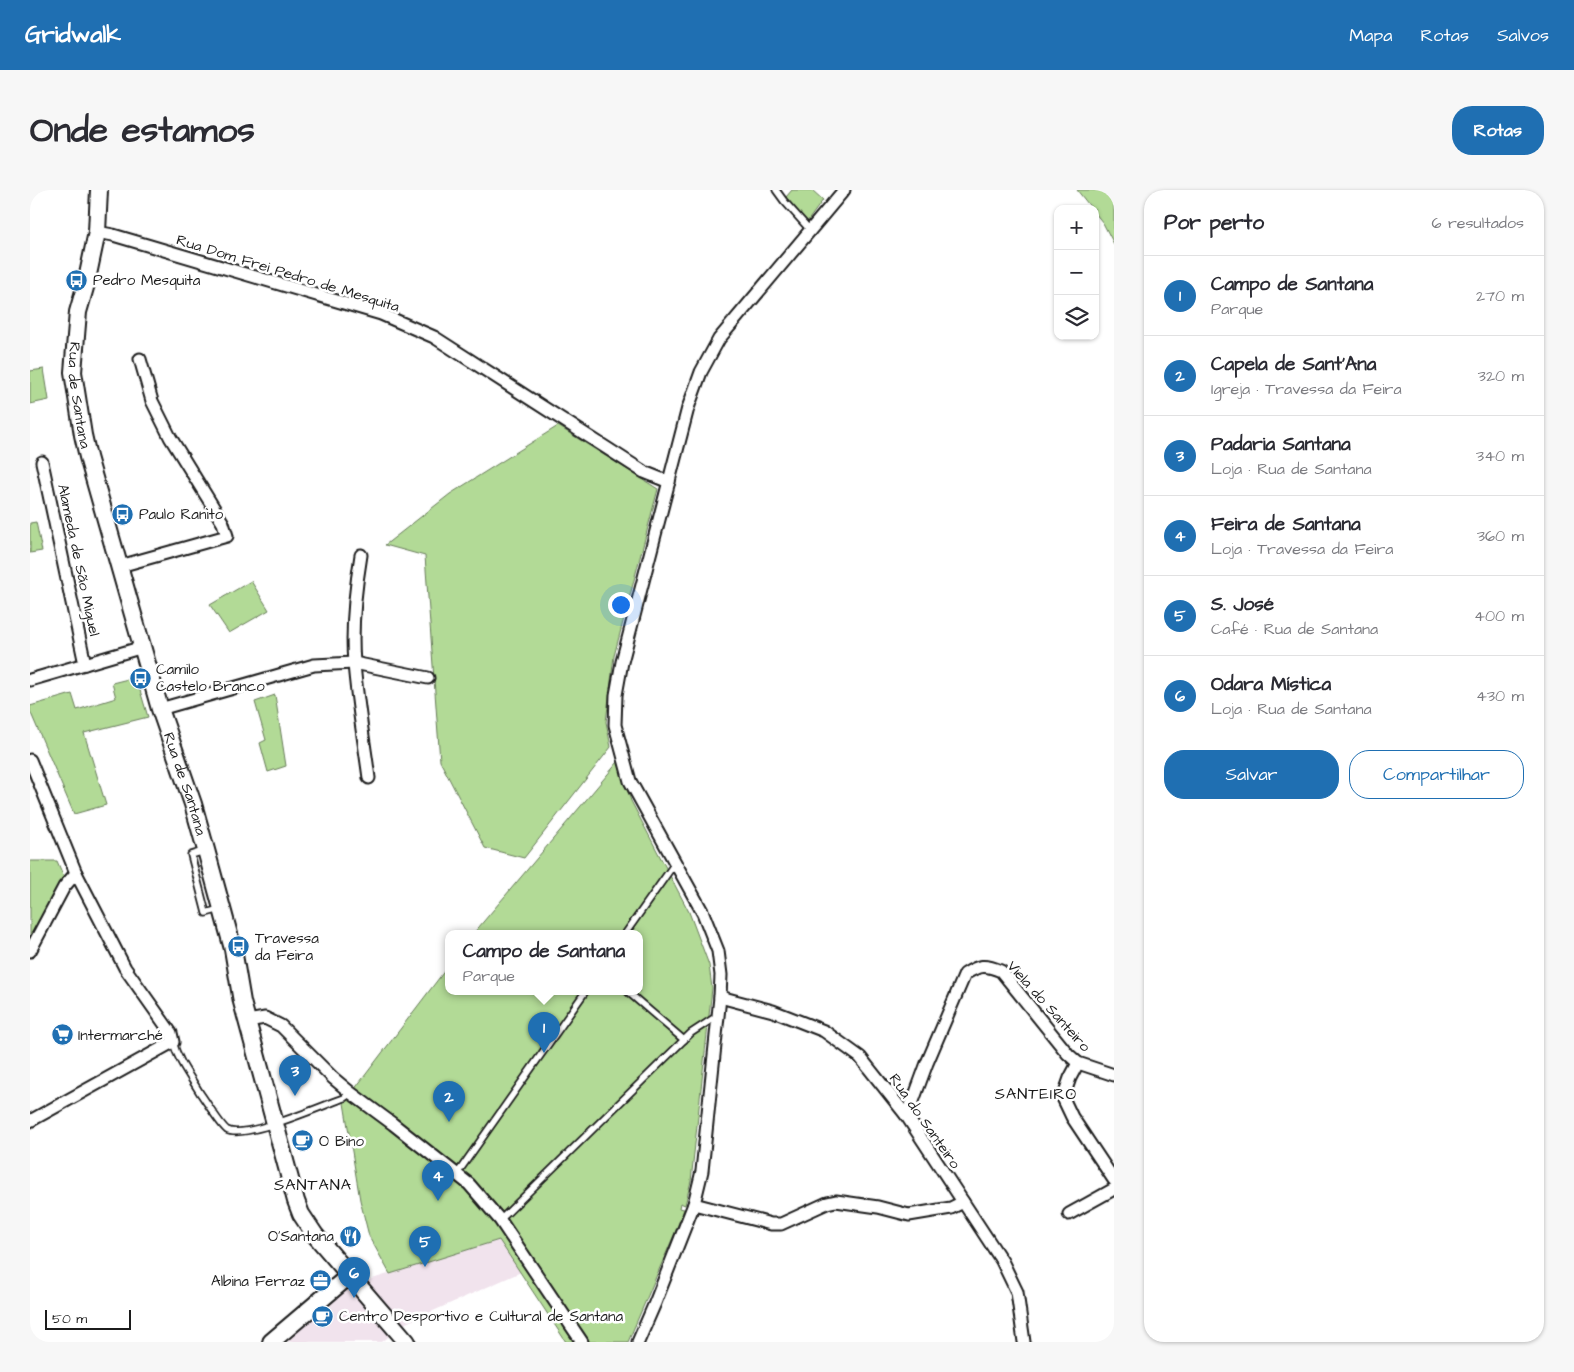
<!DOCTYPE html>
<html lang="pt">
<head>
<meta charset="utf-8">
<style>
	body { margin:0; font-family:"Architects Daughter",sans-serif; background:#f7f7f7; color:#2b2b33 }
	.controls { position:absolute; right:15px; top:15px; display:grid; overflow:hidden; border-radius:10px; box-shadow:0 1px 4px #0004 }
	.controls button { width:45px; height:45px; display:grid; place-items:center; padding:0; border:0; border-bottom:1px solid #e1e1e2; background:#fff; color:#2b2b33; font:25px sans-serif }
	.scale { position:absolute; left:15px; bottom:12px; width:86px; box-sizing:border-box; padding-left:5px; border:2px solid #1c1c1c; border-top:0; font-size:14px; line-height:18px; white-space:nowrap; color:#1c1c1c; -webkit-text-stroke:4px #fff; paint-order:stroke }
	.you { position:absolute; left:590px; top:414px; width:18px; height:18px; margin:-12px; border:4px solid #fff; border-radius:50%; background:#1a73e8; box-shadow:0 0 0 8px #1a73e833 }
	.badge { display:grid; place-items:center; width:32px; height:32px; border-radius:50%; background:#1f6fb2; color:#fff; font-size:16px; font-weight:700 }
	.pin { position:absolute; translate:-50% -41px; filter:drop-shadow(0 1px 2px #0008) }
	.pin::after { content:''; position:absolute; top:26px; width:18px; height:15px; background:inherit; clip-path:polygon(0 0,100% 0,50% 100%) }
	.popup { position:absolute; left:415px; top:740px; width:198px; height:65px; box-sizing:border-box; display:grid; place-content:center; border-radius:10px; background:#fff; filter:drop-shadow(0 1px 4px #0005); font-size:16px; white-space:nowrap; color:#7c7c81 }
	.popup b { font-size:19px; color:#2b2b33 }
	.popup::after { content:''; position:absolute; left:50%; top:100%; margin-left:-10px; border:10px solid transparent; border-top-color:#fff }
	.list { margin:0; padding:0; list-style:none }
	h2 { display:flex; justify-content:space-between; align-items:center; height:65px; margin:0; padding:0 20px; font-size:21px }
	h2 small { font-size:16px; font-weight:400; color:#7c7c81 }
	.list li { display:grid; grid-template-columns:32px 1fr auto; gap:15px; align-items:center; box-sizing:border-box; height:80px; padding:0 20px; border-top:1px solid #e1e1e2 }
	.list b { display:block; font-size:19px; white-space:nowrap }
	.list p { margin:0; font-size:16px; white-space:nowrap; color:#7c7c81 }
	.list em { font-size:16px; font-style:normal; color:#7c7c81 }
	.actions { display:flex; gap:10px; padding:15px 20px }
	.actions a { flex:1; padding:11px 0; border:1px solid #1f6fb2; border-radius:20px; text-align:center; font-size:18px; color:#1f6fb2 }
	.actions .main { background:#1f6fb2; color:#fff }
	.icon { flex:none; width:28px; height:28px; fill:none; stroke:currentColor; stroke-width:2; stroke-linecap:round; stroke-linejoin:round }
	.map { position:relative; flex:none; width:1084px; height:1152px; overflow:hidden; border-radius:20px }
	header { display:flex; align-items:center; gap:30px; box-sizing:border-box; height:70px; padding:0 25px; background:#1f6fb2; color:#fff }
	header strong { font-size:24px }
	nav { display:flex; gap:28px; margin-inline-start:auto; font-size:18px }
	.intro { display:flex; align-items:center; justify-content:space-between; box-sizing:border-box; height:120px; padding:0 30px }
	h1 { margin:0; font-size:35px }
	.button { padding:12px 22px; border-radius:20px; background:#1f6fb2; color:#fff; font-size:18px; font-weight:700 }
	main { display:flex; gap:30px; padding:0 30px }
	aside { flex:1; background:#fff; border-radius:20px; box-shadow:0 1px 4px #0004 }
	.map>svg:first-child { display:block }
	.built { fill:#f1e3ed }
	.green { fill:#b2da96; stroke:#677b59 }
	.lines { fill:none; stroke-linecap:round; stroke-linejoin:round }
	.lane-casing { stroke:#1c1c1c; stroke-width:9 }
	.street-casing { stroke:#1c1c1c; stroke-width:15 }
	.secondary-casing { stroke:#1c1c1c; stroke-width:20 }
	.lane { stroke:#fff; stroke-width:5.5 }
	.street { stroke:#fff; stroke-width:11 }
	.secondary { stroke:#fff; stroke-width:16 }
	.labels { text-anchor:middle; stroke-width:5; stroke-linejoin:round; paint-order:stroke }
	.street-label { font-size:15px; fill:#1c1c1c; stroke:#fff }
	.poi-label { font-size:15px; fill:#1c1c1c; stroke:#fff; text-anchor:start }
	.neighbourhood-label { font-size:16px; letter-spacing:1px; fill:#1c1c1c; stroke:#fff }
</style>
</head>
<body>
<header>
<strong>Gridwalk</strong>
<nav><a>Mapa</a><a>Rotas</a><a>Salvos</a></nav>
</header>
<div class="intro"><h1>Onde estamos</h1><a class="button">Rotas</a></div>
<main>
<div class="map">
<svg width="1084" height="1152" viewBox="0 0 1084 1152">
	<rect width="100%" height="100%" fill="#fff"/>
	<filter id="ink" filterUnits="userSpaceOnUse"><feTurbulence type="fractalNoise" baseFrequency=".02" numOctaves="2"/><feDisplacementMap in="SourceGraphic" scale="10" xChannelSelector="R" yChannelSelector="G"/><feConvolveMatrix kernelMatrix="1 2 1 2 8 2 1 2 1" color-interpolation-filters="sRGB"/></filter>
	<g filter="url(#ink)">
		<!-- built -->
		<g class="built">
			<polygon points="469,1050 491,1082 376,1133 368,1139 329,1093"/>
			<polygon points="320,1086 366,1141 352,1152 258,1152 262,1143"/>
		</g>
		<!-- green -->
		<g class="green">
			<polygon points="762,0 782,0 793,10 777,32 756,7"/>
			<polygon points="1047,0 1084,0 1084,54 1073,33 1065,23 1065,19 1062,19"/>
			<polygon points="14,179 19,210 0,214 0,181"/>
			<polygon points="528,236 628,299 584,466 576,532 581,557 494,668 455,658 410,571 395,366 355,355 420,304"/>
			<polygon points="6,332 12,361 0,363 0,333"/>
			<polygon points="221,391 239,420 199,443 180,415"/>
			<polygon points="106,487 118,527 54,543 76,615 44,624 0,521 0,516 42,504 47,520 86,508 82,493"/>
			<polygon points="245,505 256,576 238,582 230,553 236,550 225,512"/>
			<polygon points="588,572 601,611 659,722 679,775 682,798 661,991 655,1015 650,1013 649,1018 654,1019 644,1045 598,1152 536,1152 469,1050 360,1084 339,1046 330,1010 314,913 419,775 419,802 609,802 609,744 443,744"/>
			<polygon points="0,671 27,671 36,692 31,715 0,758"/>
		</g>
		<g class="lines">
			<defs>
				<g id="lane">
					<polyline points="746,0 754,11 780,40"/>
					<polyline points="174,661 161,665 176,723 190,719"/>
					<polyline points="595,744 645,673"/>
					<polyline points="598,802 654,850"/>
					<path d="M143,852C148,871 160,886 170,903C176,911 190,935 197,940C215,950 294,915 314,908L321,903"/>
					<polyline points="427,984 555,802"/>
					<polyline points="470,1030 661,843 687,826"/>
				</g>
				<g id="street">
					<polyline points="67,42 83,45 351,124 404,147 614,282 639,292"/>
					<polyline points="12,272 55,474"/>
					<path d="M331,365C325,401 321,437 324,473C327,512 334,550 339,588"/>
					<polyline points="90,376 197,346 193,333 140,247 122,211 110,169"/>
					<polyline points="0,490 113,457"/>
					<polyline points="130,519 284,475 324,473 398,488"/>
					<polyline points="0,570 46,683 95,778 141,843 143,852 0,931"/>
					<polyline points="0,761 34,697 46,683"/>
					<polyline points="690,807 743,821 794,841 830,867 876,925 972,1071 987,1102 994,1152"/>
					<polyline points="217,831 235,828 251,836 303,888 321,903 363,934 439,994 470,1030 552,1152"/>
					<polyline points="1048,873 1040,888 1033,908 1042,927 1084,990"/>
					<path d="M876,925L883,911L897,873L935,784C949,775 955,774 971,781L1038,864L1048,873L1084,885"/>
					<polyline points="664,1014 741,1034 751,1034 797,1013 806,1011 848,1017 879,1025 921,1018 933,1012"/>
					<polyline points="1039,1024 1084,999"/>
					<polyline points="608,1152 625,1113 664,1014 672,981 690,807 691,785 688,761 673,723 600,591 585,535 586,505 592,472 658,218 671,182 689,149 814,0"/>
				</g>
				<g id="secondary">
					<path id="s1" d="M69,0L67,42L56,94L48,122L43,182L53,245L58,267L130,519L163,614L176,660L203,759L212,812L266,1011L271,1024L285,1045L377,1152"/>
					<polyline points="241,1152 320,1085"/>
				</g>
			</defs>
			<!-- lane casing -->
			<use href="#lane" class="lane-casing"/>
			<!-- street casing -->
			<use href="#street" class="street-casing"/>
			<!-- secondary casing -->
			<use href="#secondary" class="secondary-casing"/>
			<!-- lane -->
			<use href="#lane" class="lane"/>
			<!-- street -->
			<use href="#street" class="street"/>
			<!-- secondary -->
			<use href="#secondary" class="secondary"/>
		</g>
	</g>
	<!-- icons -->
	<defs>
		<symbol id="bus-disc" viewBox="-11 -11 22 22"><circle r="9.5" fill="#1f6fb2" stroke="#fff"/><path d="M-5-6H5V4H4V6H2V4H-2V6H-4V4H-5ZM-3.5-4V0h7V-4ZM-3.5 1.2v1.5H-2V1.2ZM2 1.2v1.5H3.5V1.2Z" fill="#fff"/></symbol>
		<symbol id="supermarket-disc" viewBox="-11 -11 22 22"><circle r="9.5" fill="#1f6fb2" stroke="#fff"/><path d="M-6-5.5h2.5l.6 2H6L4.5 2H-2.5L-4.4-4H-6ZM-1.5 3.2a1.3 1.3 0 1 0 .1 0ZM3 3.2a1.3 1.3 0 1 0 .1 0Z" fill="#fff"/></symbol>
		<symbol id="cafe-disc" viewBox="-11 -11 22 22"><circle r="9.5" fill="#1f6fb2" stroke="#fff"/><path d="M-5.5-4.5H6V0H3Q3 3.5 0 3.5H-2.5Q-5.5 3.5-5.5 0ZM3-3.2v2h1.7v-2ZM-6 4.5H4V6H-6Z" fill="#fff"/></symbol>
		<symbol id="restaurant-disc" viewBox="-11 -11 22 22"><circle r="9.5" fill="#1f6fb2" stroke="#fff"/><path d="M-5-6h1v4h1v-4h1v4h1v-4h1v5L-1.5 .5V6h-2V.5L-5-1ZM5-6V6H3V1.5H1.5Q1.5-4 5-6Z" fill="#fff"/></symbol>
		<symbol id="office-disc" viewBox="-11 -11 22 22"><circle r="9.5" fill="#1f6fb2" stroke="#fff"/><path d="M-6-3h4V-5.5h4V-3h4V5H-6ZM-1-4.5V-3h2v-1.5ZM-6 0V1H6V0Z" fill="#fff"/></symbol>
	</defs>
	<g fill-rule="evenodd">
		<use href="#bus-disc" x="34" y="78" width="25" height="25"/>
		<use href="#bus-disc" x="80" y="312" width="25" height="25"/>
		<use href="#bus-disc" x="98" y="476" width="25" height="25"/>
		<use href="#bus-disc" x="196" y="744" width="25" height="25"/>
		<use href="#supermarket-disc" x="20" y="832" width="25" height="25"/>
		<use href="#cafe-disc" x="260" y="938" width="25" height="25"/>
		<use href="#restaurant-disc" x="308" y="1034" width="25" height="25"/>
		<use href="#office-disc" x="278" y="1078" width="25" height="25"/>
		<use href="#cafe-disc" x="280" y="1114" width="25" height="25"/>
	</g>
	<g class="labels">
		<!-- street labels -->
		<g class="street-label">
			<text transform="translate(258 83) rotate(17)" y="5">Rua Dom Frei Pedro de Mesquita</text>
			<text dy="5" stroke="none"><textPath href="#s1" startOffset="208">Rua de Santana</textPath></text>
			<text transform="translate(49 370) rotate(78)" y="5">Alameda de São Miguel</text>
			<text dy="5" stroke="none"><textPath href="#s1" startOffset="612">Rua de Santana</textPath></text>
			<text transform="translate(1019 816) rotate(48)" y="5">Viela do Santeiro</text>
			<text transform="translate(895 931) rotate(55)" y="5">Rua do Santeiro</text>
		</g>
		<!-- poi labels -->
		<g class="poi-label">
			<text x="63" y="95">Pedro Mesquita</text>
			<text x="109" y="329">Paulo Ranito</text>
			<text x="126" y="484">Camilo<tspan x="126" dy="17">Castelo Branco</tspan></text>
			<text x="225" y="753">Travessa<tspan x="225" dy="17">da Feira</tspan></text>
			<text x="48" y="850">Intermarché</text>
			<text x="289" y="956">O Bino</text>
			<text x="304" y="1051" text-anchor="end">O'Santana</text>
			<text x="275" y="1096" text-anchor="end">Albina Ferraz</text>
			<text x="309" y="1131">Centro Desportivo e Cultural de Santana</text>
		</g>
		<!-- neighbourhood labels -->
		<g class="neighbourhood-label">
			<text x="1006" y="909">SANTEIRO</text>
			<text x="283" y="1000">SANTANA</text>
		</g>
	</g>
</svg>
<div class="controls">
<button>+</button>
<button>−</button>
<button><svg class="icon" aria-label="layers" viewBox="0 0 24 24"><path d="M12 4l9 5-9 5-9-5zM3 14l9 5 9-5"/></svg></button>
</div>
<div class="scale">50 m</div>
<div class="you"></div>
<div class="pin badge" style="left:514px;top:863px">1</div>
<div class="popup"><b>Campo de Santana</b>Parque</div>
<div class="pin badge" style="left:419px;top:932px">2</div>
<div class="pin badge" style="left:265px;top:906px">3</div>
<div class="pin badge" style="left:408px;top:1011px">4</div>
<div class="pin badge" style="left:395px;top:1077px">5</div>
<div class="pin badge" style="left:324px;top:1108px">6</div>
</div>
<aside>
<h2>Por perto<small>6 resultados</small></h2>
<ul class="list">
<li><span class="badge">1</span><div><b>Campo de Santana</b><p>Parque</p></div><em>270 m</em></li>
<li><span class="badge">2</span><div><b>Capela de Sant'Ana</b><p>Igreja · Travessa da Feira</p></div><em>320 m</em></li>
<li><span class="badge">3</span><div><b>Padaria Santana</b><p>Loja · Rua de Santana</p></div><em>340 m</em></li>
<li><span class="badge">4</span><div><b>Feira de Santana</b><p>Loja · Travessa da Feira</p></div><em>360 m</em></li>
<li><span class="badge">5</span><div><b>S. José</b><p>Café · Rua de Santana</p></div><em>400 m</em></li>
<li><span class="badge">6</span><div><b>Odara Mística</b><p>Loja · Rua de Santana</p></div><em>430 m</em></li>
</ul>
<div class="actions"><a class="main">Salvar</a><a>Compartilhar</a></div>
</aside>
</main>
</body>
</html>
